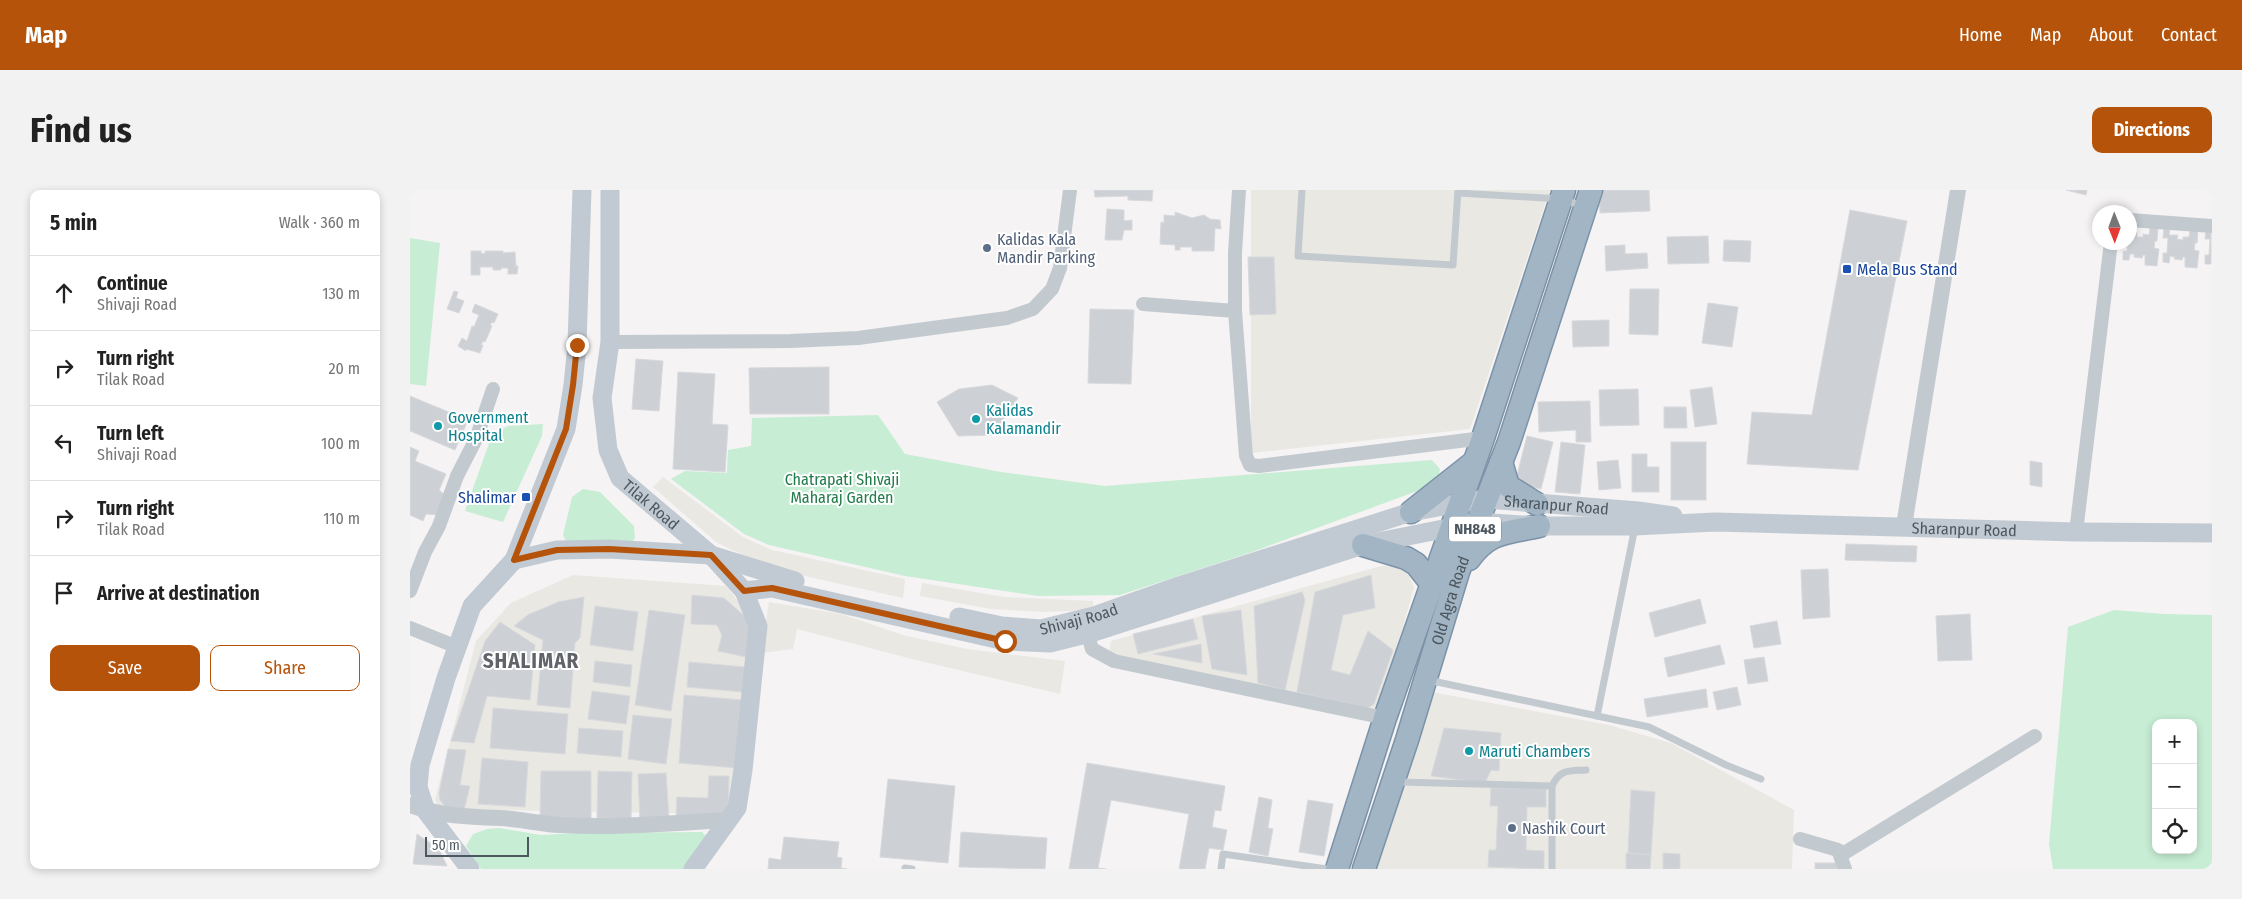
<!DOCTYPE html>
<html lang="en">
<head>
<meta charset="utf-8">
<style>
	body { margin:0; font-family:"Fira Sans Condensed",sans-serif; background:#f2f2f2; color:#222 }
	.controls { position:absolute; right:15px; bottom:15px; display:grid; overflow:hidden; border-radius:10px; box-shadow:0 2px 8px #0003 }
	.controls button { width:45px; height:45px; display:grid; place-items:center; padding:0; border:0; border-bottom:1px solid #e0e0e0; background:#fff; color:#222; font:25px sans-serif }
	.compass { position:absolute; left:1682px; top:15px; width:45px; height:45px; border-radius:50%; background:#fff; box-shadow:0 2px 8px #0003; rotate:179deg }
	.scale { position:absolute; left:15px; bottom:12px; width:104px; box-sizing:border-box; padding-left:5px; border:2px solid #4c575f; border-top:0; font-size:14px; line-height:18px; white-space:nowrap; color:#4c575f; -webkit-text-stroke:4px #fff; paint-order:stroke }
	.stop { position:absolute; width:15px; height:15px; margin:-11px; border:4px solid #b45309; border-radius:50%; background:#fff }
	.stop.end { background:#b45309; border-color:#fff; box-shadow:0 1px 5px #0008 }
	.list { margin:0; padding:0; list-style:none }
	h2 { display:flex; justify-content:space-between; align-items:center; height:65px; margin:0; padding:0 20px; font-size:21px }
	h2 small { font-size:16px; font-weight:400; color:#767676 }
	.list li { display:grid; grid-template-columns:32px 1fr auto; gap:15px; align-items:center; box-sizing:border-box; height:75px; padding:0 20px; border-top:1px solid #e0e0e0 }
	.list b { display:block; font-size:19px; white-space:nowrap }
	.list p { margin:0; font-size:16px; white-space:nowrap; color:#767676 }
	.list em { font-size:16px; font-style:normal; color:#767676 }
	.actions { display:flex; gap:10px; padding:15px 20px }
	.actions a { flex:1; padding:11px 0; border:1px solid #b45309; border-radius:10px; text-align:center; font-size:18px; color:#b45309 }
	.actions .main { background:#b45309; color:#fff }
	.icon { flex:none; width:28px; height:28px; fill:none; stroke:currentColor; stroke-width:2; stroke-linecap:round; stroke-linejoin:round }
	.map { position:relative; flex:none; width:1802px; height:679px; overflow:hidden; border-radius:10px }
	header { display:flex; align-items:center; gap:30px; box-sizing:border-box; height:70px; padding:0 25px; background:#b45309; color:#fff }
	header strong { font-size:24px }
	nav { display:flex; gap:28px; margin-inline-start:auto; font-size:18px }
	.intro { display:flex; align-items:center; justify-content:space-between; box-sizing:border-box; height:120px; padding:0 30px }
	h1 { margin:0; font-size:35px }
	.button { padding:12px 22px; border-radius:10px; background:#b45309; color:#fff; font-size:18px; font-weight:700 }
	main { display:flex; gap:30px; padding:0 30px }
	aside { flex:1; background:#fff; border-radius:10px; box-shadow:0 2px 8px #0003 }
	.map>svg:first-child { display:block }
	.commercial { fill:#eae8e2 }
	.green { fill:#c7edd4; fill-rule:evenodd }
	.building { fill:#cdd0d4; stroke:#d7d9dd }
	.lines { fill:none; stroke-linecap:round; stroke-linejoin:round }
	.trunk-casing { stroke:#7b92a8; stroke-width:25 }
	.service { stroke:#c2cad0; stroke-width:7 }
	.minor { stroke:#c2cad0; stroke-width:14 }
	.tertiary { stroke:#c2cad0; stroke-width:16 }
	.secondary { stroke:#c1cad2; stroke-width:19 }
	.trunk { stroke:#a2b5c5; stroke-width:22 }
	.route { stroke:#b45309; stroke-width:6 }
	.service-dot { fill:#5c6f8a; stroke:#fff; stroke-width:2 }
	.transit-dot { fill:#1a4fb4; stroke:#fff; stroke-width:2 }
	.culture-dot { fill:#0f9aa8; stroke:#fff; stroke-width:2 }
	.labels { text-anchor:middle; stroke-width:4; stroke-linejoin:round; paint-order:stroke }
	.shield { fill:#fff; stroke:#82898f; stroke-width:1 }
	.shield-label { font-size:15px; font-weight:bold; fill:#4c575f }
	.service-label { font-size:16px; fill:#4e5e75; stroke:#fff; text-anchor:start }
	.transit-label { font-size:16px; fill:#164399; stroke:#fff; text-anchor:start }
	.culture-label { font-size:16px; fill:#0d838f; stroke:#fff; text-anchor:start }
	.park-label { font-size:16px; fill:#217c4a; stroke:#fff }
	.street-label { font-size:16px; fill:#4c575f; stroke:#fff }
	.district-label { font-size:21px; font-weight:bold; letter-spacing:1px; fill:#606367; stroke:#fff }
</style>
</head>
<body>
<header>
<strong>Map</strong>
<nav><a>Home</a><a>Map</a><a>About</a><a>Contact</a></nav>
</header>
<div class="intro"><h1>Find us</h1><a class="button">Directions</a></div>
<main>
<aside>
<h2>5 min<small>Walk · 360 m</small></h2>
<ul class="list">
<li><svg class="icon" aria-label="ahead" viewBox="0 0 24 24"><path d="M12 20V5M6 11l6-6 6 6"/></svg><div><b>Continue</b><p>Shivaji Road</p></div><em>130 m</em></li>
<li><svg class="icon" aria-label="right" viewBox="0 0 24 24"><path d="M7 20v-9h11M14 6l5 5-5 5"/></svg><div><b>Turn right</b><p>Tilak Road</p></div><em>20 m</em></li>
<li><svg class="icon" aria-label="left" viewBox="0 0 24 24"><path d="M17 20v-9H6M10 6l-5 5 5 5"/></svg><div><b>Turn left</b><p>Shivaji Road</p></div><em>100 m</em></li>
<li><svg class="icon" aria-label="right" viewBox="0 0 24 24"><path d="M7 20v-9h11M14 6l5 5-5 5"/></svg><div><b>Turn right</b><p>Tilak Road</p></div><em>110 m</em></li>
<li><svg class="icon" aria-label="arrive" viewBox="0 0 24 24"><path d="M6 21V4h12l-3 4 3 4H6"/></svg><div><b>Arrive at destination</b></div></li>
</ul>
<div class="actions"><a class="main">Save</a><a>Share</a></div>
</aside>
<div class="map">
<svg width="1802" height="679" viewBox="0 0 1802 679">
	<rect width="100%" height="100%" fill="#f5f3f3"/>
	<!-- commercial -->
	<g class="commercial">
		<polygon points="841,0 1140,0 1060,239 841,263"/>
		<polygon points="253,287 333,347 362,360 495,389 493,408 359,378 306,352 243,297"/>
		<polygon points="994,375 1004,397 970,519 698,466 701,451 971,376"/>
		<polygon points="163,385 316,396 338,424 330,584 319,624 30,619 25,610 66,451 101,413"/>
		<polygon points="512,393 594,407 683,411 683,420 633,422 581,419 510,406"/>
		<polygon points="359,412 431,424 496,446 557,459 655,471 650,504 506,470 387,439 383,459 351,463"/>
		<polygon points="1016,501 1199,535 1261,553 1384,620 1382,679 965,679"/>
	</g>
	<!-- green -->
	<g class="green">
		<polygon points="0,48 30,53 16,196 0,194"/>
		<polygon points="468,225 495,264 591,282 695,296 1022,270 1030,279 1028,288 1018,297 842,362 710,405 628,406 495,386 359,355 334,344 261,289 275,281 317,283 318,260 341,256 342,228"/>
		<polygon points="133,234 132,246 93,332 55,321 82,245 98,236"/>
		<polygon points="173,299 190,302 224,336 225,348 220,354 156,351 153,345 162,307"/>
		<path d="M1704,420L1754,424L1802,425V679H1643L1639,654L1658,437ZM1746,533H1783V660H1746Z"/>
		<polygon points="89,638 131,645 169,643 292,642 301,650 277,679 71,679 56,656 63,644 77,639"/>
	</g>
	<!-- building -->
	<g class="building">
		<polygon points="684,0 743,0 742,11 718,10 718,6 685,7"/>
		<polygon points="1189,0 1239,0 1240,21 1190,23"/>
		<polygon points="1656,0 1677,0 1676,5"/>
		<polygon points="697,19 714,20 714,31 722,30 722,40 714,40 712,50 695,50"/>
		<polygon points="1440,20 1497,31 1448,280 1337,274 1342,222 1402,225"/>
		<polygon points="765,22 782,28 794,25 800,29 810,30 811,39 805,38 804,61 782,61 782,57 770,57 770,60 765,60 765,55 750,54 751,32 754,33 754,25 765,26"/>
		<polygon points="1740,37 1748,38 1747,51 1745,51 1744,58 1749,59 1747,76 1735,75 1735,65 1733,65 1732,68 1724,67 1724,64 1720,64 1719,70 1713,70 1713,61 1717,61 1717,52 1720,52 1720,43 1727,43 1727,47 1733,47 1733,44 1739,45"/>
		<polygon points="1754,38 1760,39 1759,45 1768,45 1767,49 1773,50 1773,47 1779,47 1780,40 1788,40 1787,53 1785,53 1784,60 1789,61 1787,78 1775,77 1775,67 1773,67 1772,70 1764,69 1765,67 1760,66 1759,73 1753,72 1753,63 1757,63 1758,48 1753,48"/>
		<polygon points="1796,40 1801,40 1801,74 1795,74 1795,65 1799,65 1800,49 1795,49"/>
		<polygon points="1298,46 1299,73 1258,74 1257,47"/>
		<polygon points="1314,50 1341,51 1340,72 1313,71"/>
		<polygon points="1215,55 1215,64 1237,63 1238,78 1196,81 1195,56"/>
		<polygon points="61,61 71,61 71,63 75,64 75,61 93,61 93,63 105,62 106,76 108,76 107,84 98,84 98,78 91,78 91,80 83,80 83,77 70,77 70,85 61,85"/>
		<polygon points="838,67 864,67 866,124 840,125"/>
		<polygon points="1220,99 1249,99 1248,145 1219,144"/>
		<polygon points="44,101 48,102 46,108 54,111 49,123 37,119"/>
		<polygon points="1298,113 1328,117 1322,157 1292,153"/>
		<polygon points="65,114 88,124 84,133 82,132 80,135 82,136 75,152 73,151 71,155 73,155 70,163 56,159 56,161 48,156 52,148 57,151 62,136 64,137 69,125 62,122"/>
		<polygon points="680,119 724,120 721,194 678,193"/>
		<polygon points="1199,130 1199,156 1163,157 1162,131"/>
		<polygon points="226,169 253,171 249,221 222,219"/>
		<polygon points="419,177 419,224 340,224 339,178"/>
		<polygon points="268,182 305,184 302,234 318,235 315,282 263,279"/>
		<polygon points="582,195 608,208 583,245 548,246 527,212 549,199"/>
		<polygon points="1302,197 1307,234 1285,237 1280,200"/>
		<polygon points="1228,199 1229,235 1190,236 1189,200"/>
		<polygon points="0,206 58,230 45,260 0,241"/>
		<polygon points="1180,211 1181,252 1166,252 1166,240 1129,242 1128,212"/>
		<polygon points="1254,217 1276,217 1277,238 1254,238"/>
		<polygon points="1117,246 1143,252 1131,299 1105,293"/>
		<polygon points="1151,252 1175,255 1170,304 1145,302"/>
		<rect x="1261" y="252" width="35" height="58"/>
		<polygon points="0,257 9,261 5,271 36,284 29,300 36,306 29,325 16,324 13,331 0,325"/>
		<polygon points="1222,264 1237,264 1237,277 1249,277 1249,302 1222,302"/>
		<polygon points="1208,270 1211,298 1189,300 1187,272"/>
		<polygon points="1620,271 1632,273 1632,297 1620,295"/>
		<polygon points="1436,354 1507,356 1506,372 1435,370"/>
		<polygon points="1418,379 1420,427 1393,429 1391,380"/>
		<polygon points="961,385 965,418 933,425 921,480 940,485 958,441 983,460 964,514 958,518 887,502 905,402"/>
		<polygon points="892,402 895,410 875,500 848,493 844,416"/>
		<polygon points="282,405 314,408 340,431 336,467 308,461 312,445 307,435 281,434"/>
		<polygon points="174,407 170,448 165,453 160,518 127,515 133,450 104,436 119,424 132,419 148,412"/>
		<polygon points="1290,409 1296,433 1245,447 1239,423"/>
		<polygon points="185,416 228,422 223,461 180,455"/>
		<polygon points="239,420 275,425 261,521 225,515"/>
		<polygon points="831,420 837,485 802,479 792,426"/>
		<polygon points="1560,424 1562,470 1528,471 1526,426"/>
		<polygon points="783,429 788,449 728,464 723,444"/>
		<polygon points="1367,431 1371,454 1344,458 1340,436"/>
		<polygon points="90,432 125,455 120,510 77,506 64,553 41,551 75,451"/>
		<polygon points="791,454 792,473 743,464"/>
		<polygon points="1310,455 1315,474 1258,487 1254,468"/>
		<polygon points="1354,467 1358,491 1338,494 1334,470"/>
		<polygon points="185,471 222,475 220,497 183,492"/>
		<polygon points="279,472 335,477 333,502 277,497"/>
		<polygon points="1327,497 1331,515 1307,520 1303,502"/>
		<polygon points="1296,499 1298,517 1237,527 1234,509"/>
		<polygon points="182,501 220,506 216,534 178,529"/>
		<polygon points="274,505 332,510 327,578 269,573"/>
		<polygon points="83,518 158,524 155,564 80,558"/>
		<polygon points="223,525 262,529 256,574 218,569"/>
		<polygon points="169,538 213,541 211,567 167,563"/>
		<polygon points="1034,538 1091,543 1089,581 1081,580 1075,593 1021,586"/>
		<polygon points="38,559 56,560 50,595 60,596 54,620 36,618 30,610 29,603"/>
		<polygon points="72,568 118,572 115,617 68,614"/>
		<polygon points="677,573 815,596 811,621 805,620 802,637 817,640 813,660 799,658 795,679 769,679 779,624 701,610 688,678 696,679 659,679"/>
		<polygon points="131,581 181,581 181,629 130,629"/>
		<polygon points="188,581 222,582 221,629 187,628"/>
		<polygon points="256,583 259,629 230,631 228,584"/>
		<polygon points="299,586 319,586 318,630 266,629 267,607 298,608"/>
		<polygon points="478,589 545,596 538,673 470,667"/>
		<polygon points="1081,598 1136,599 1136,617 1117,617 1116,660 1134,661 1134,679 1078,677 1079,660 1086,660 1088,616 1080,616"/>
		<polygon points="1221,600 1245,602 1241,665 1218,663"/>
		<polygon points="849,607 862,610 858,638 863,639 858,666 839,662"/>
		<polygon points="898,610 923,614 914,666 889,662"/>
		<polygon points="551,642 637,648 635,679 549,677"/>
		<polygon points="7,644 29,659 37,676 3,674"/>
		<polygon points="374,647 429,652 427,667 432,668 431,678 437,679 358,679 359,668 371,670"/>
		<polygon points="1216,663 1241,665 1240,679 1216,679"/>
		<polygon points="1253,663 1270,664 1270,679 1253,679"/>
		<rect x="1405" y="673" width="22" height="6"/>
	</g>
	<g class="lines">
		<defs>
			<g id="trunk">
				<polyline points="1091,272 1098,296 1127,314"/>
				<polyline points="1001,322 1063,273"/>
				<polyline points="953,355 996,368 1006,374 1021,393"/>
				<path d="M1059,369C1079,341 1097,343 1129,336"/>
				<polyline points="927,679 975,528 1073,248 1154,0"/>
				<path id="s4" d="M954,679L997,550L1048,382L1099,252L1181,0"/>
			</g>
		</defs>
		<!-- trunk casing -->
		<use href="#trunk" class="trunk-casing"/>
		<!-- service -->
		<g class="service">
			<polyline points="892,0 888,66 1043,75 1048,0"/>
			<polyline points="1048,3 1151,9 1173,16"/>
			<polyline points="1018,490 1239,537 1316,575 1351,589"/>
			<polyline points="1187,526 1225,337"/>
			<polyline points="988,592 1142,596"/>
			<polyline points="495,678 502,679"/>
			<polyline points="811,679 813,664 917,679"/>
			<path d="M1142,679V596C1150,579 1158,581 1176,580"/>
		</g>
		<!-- minor -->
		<g class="minor">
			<polyline points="1720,30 1802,36"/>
			<polyline points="733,114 825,121 836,266 840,275 849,276 1073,248"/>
			<polyline points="825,121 825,63 829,0"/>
			<polyline points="200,152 380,151 448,148 597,128 623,119 642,99 650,78 660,0"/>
			<polyline points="1666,342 1701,52"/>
			<polyline points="0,401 15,362 29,336 47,286 66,249 83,199"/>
			<polyline points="675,435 682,459 704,471 975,528"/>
			<polyline points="0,438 47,457"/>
			<polyline points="1390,649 1428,660 1435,679"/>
			<polyline points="1431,665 1625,546"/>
		</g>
		<!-- tertiary -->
		<g class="tertiary">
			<polyline points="1494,336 1548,0"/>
			<path d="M0,615C30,626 59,627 90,628C110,629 130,634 150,635C206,638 262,633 318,630"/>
		</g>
		<!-- secondary -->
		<g class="secondary">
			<path id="s1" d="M200,0V152L192,208L198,260L210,288L301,365L334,401L348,436L333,580L327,618L283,679"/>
			<polyline points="104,370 147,360 199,359 301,365 385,391"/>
			<path id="s2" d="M334,401L362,398L595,451L640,453L684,442L953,355L1068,332L1129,336H1225L1305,332L1666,342L1802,343"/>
			<path id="s3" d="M549,427L592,436L631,439L684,426L769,396L1001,322L1050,313L1077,309L1228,321L1263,326"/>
			<polyline points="60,679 16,621 8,597 10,575 36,488 62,416 104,370 156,239 163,195 167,155 172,0"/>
		</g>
		<!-- trunk -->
		<use href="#trunk" class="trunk"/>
	</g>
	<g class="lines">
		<!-- route -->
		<polyline class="route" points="167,155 163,195 156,239 104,370 147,360 199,359 301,365 334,401 362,398 595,451"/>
	</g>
	<!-- markers -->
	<g class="service-dot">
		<circle cx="577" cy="58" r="5"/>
		<circle cx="1102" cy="638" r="5"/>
	</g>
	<g class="transit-dot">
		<rect x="1432" y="74" width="10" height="10" rx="2.5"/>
		<rect x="111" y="302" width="10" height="10" rx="2.5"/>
	</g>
	<g class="culture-dot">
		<circle cx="566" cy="229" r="5"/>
		<circle cx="28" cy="236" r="5"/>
		<circle cx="1059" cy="561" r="5"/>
	</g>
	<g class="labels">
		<!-- shield labels -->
		<rect class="shield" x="1039" y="326.5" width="52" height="25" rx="4"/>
		<g class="shield-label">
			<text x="1065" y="344">NH848</text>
		</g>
		<!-- service labels -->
		<g class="service-label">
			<text x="587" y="55">Kalidas Kala<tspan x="587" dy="18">Mandir Parking</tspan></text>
			<text x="1112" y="644">Nashik Court</text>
		</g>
		<!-- transit labels -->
		<g class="transit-label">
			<text x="1447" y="85">Mela Bus Stand</text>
			<text x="106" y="313" text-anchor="end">Shalimar</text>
		</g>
		<!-- culture labels -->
		<g class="culture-label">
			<text x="576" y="226">Kalidas<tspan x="576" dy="18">Kalamandir</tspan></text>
			<text x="38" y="233">Government<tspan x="38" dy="18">Hospital</tspan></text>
			<text x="1069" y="567">Maruti Chambers</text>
		</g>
		<!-- park labels -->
		<g class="park-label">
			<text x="432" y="295">Chatrapati Shivaji<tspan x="432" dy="18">Maharaj Garden</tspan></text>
		</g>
		<!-- street labels -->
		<g class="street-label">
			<text dy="6" stroke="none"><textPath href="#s1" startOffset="332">Tilak Road</textPath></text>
			<text dy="6" stroke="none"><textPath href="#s3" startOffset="618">Sharanpur Road</textPath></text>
			<text dy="6" stroke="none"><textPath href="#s2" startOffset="1244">Sharanpur Road</textPath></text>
			<text dy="6" stroke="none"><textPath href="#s4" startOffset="282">Old Agra Road</textPath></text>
			<text dy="6" stroke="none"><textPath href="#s3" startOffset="122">Shivaji Road</textPath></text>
		</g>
		<!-- district labels -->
		<g class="district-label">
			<text x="121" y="478">SHALIMAR</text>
		</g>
	</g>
</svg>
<div class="controls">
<button>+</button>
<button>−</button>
<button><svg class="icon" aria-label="locate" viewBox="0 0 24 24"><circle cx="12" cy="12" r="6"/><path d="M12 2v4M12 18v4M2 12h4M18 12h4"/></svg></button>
</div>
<svg class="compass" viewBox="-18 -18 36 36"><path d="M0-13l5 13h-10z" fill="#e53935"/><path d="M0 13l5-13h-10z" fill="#767676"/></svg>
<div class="scale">50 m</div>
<div class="stop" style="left:595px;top:451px"></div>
<div class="stop end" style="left:167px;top:155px"></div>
</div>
</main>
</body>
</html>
